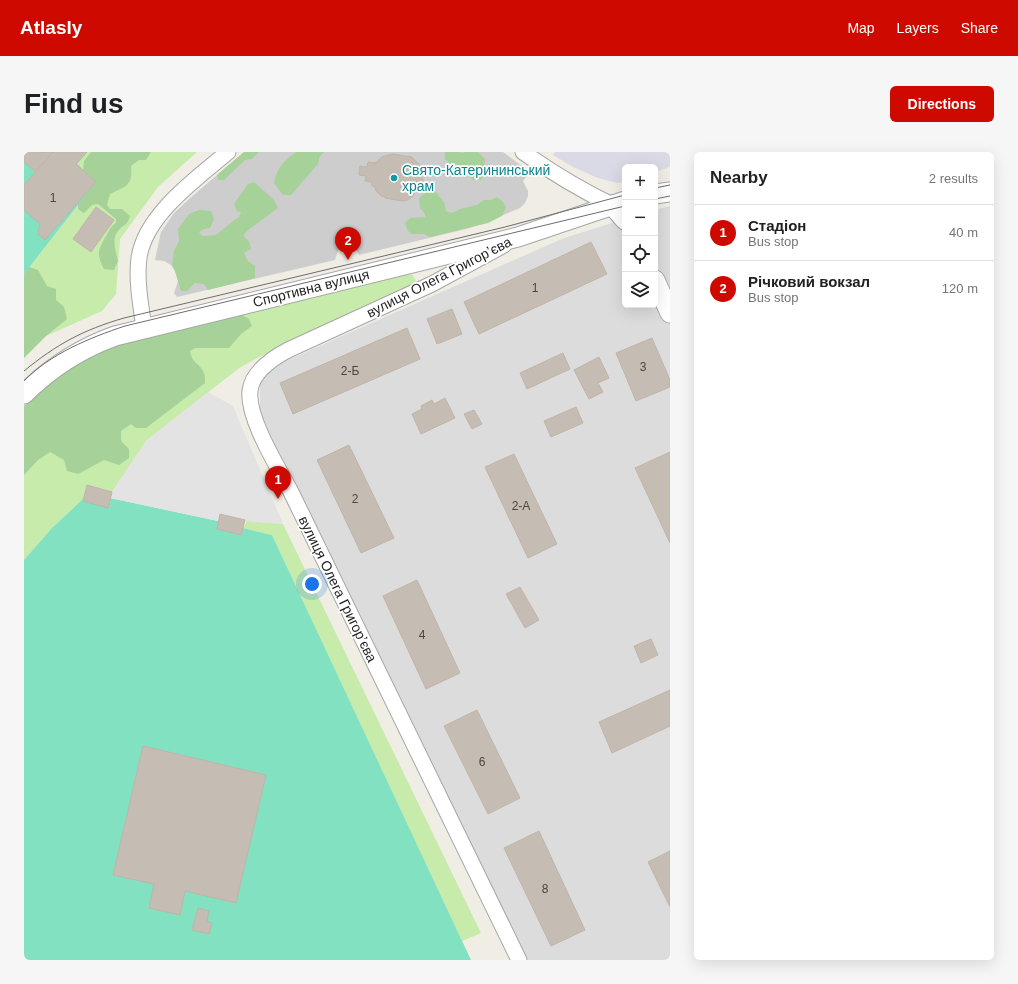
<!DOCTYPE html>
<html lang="en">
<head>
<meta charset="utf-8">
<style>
	body { margin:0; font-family:Helvetica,sans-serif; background:#f6f6f6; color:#202124 }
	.controls { position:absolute; right:12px; top:12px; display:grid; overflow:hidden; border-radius:6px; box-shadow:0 4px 16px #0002 }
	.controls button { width:36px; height:36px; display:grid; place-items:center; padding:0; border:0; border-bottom:1px solid #e0e0e0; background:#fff; color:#202124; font:20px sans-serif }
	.you { position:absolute; left:288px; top:432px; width:14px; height:14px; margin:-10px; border:3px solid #fff; border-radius:50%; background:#1a73e8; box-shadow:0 0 0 6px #1a73e833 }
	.badge { display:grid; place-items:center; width:26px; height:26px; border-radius:50%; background:#ce0a00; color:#fff; font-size:13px; font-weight:700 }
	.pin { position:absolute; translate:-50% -33px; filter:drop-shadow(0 1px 2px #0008) }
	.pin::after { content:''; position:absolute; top:21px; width:14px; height:12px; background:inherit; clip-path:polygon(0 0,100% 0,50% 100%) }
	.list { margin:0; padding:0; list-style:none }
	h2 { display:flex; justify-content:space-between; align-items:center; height:52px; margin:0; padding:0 16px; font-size:17px }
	h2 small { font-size:13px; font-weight:400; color:#757577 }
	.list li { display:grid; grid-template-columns:26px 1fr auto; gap:12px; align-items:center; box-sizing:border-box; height:56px; padding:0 16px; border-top:1px solid #e0e0e0 }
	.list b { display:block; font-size:15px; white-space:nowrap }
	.list p { margin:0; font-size:13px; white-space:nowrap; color:#757577 }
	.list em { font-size:13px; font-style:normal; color:#757577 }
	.icon { flex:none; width:22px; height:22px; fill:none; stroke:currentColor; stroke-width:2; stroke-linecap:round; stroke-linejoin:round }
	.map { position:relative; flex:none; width:646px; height:808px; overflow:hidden; border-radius:6px }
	header { display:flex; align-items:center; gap:24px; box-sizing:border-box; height:56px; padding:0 20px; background:#ce0a00; color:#fff }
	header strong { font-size:19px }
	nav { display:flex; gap:22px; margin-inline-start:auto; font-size:14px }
	.intro { display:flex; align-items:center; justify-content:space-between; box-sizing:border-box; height:96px; padding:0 24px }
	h1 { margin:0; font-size:28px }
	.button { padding:10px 18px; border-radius:6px; background:#ce0a00; color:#fff; font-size:14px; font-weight:700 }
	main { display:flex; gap:24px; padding:0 24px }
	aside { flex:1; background:#fff; border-radius:6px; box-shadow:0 4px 16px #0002 }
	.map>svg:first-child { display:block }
	.residential { fill:#dddcdc }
	.religious { fill:#cdcdcd }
	.grass { fill:#c7ebaa }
	.forest { fill:#a6d199 }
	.pitch { fill:#81e1c1 }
	.parking { fill:#e3e3e3 }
	.plaza { fill:#dad9e6 }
	.building { fill:#c5bcb4; stroke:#c2b4a7 }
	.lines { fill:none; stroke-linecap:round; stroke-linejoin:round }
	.minor-casing { stroke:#a6a6a6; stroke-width:17 }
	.tertiary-casing { stroke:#a6a6a6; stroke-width:21 }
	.minor { stroke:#fff; stroke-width:15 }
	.tertiary { stroke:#fff; stroke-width:19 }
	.tram { stroke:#6d6d6d; stroke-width:1 }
	.culture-dot { fill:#0f9aa8; stroke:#fff; stroke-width:1.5 }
	.labels { text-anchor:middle; stroke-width:3.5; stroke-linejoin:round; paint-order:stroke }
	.number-label { font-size:12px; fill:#484644 }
	.culture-label { font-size:14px; fill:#0d838f; stroke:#fff; text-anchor:start }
	.street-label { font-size:14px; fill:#1f1f1f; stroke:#fff }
</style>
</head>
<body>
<header>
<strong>Atlasly</strong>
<nav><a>Map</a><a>Layers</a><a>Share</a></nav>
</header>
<div class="intro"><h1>Find us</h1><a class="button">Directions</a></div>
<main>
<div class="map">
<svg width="646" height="808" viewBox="0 0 646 808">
	<rect width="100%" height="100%" fill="#f0ede5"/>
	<!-- residential -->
	<polygon class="residential" points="646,54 646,808 504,808 236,263 236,230 248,215 540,86 601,67 601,153 631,153 631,58"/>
	<!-- religious -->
	<polygon class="religious" points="220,0 479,0 502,17 503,24 499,29 504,39 504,44 501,51 496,56 465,69 446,76 335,103 330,95 314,98 311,108 153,145 150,141 154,129 151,119 147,113 140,109 131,108 137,80 150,61 165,47"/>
	<!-- grass -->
	<g class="grass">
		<polygon points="63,0 173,0 134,35 96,87 92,142 78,159 22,184 0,206 0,122 72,30 52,12"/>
		<polygon points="383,122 388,123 392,128 390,133 233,206 214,217 122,289 88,340 63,333 60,346 27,377 0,408 0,254 90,191"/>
		<polygon points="223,369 259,372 457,781 438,789 248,383 219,376"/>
	</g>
	<!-- forest -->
	<g class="forest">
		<path d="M67,0H127L122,8H115L107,14C109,34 102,34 86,42L83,53L86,57H98L106,64C103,74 100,72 94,79C87,87 92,100 94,109L90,118L80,117C72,102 74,98 82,84C85,79 87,74 92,71V67L74,52L68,53L60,61L54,57V52L72,30L59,18L60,9Z"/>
		<polygon points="220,0 235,0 228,7 221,8 200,28 194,28 193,23"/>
		<path d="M272,0H300L296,4L294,12L267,43H259L250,31C254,14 258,11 272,0Z"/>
		<polygon points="421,0 436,0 439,1 440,0 454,0 461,7 459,23 457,28 449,28 436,13 426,12 421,7"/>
		<polygon points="230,30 250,48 254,56 223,79 219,84 225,89 227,97 220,101 224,109 231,114 231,126 184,138 180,132 171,131 163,139 157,139 151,119 148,113 150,99 155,89 154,77 165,62 175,58 187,59 190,67 186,76 180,77 175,80 178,84 192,83 209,69 215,65 217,60 213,59 210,52 224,32"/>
		<polygon points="411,39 420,50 422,59 428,61 436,57 453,53 460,48 467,48 473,45 479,50 482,55 478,64 464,71 406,85 400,82 388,82 384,79 381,71 386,66 401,65 401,62 396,56 395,46 401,40"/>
		<polygon points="5,115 14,118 23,134 32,137 32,148 40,155 43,167 22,184 0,206 0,122"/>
		<path d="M216,162L225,167L228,174L217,182L205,196H171L166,199C168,212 176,211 180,221C181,224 181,228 181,231L122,276H112L107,272L97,279V289L105,297V306L95,313L80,308L54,322L43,319L40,308L26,300L14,308L0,323V254L40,216L90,191Z"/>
	</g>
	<!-- pitch -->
	<g class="pitch">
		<polygon points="0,0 63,0 53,12 72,30 0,122"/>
		<polygon points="63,333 88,340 86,346 194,369 196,362 221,368 219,376 248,383 447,808 0,808 0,408 27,377 60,346"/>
	</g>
	<!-- parking -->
	<polygon class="parking" points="184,240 209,254 259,372 223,369 196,363 194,369 86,346 88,340 122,289"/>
	<!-- plaza -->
	<polygon class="plaza" points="531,0 646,0 646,15 631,20 631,15 601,15 601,30 593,31 574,26 549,15 529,3"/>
	<!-- building -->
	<g class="building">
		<polygon points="0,0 29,0 12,20 0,10"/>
		<polygon points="29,0 63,0 52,12 72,30 21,88 14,82 16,72 0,58 0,33"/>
		<polygon points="368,2 388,5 395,12 395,16 399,28 398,33 391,40 389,44 384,48 378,49 361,46 361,45 357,44 352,39 350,34 348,34 348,30 341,29 342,24 335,23 336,14 343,15 344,10 351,11 358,5"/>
		<polygon points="72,55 90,68 67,100 49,87"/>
		<polygon points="567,90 583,122 455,182 440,150"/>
		<polygon points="428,157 438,182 413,192 403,167"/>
		<polygon points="383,176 396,207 269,262 256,231"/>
		<polygon points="628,186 646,228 646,235 612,249 592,201"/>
		<polygon points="539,201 546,217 503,237 496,221"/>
		<polygon points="575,205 585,226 574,231 579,240 565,247 550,218"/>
		<polygon points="421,246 431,266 397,282 388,262 398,257 397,254 408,248 410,252"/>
		<polygon points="552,255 559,271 527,285 520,269"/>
		<polygon points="450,258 458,272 448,277 440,262"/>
		<polygon points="325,293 370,386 337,401 293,308"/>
		<polygon points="646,300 646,391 611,316"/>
		<polygon points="490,302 533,392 504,406 461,315"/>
		<polygon points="63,333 88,340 84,356 59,349"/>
		<polygon points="196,362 221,368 217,383 193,377"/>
		<polygon points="393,428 436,521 402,537 359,444"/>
		<polygon points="496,435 515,468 501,476 482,442"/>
		<polygon points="627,487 634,503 617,511 610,494"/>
		<polygon points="646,538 646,574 588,601 575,570"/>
		<polygon points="453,558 496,646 464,662 420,574"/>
		<polygon points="119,594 242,623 212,751 161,739 156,763 125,756 130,732 89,723"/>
		<polygon points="515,679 561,778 527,794 480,696"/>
		<polygon points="646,699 646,755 624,710"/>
		<polygon points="174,756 185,759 183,769 188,771 185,782 168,778"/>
	</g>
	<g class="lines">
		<defs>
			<g id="minor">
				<path d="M499,0C527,20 557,38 588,53"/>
				<path d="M480,93L408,132L264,198C249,206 228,220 226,239C223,266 254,315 267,340L495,808"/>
				<path d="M120,176C117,154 112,129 115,106C121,63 173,26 204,0"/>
			</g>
			<g id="tertiary">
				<polyline points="631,42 646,40"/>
				<polyline points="588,53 601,68"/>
				<polyline points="631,128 646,161"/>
				<path d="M0,242C27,215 55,197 91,184L494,85L601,49"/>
			</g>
		</defs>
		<!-- minor casing -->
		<use href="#minor" class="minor-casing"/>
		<!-- tertiary casing -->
		<use href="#tertiary" class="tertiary-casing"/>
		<!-- minor -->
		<use href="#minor" class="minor"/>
		<!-- tertiary -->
		<use href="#tertiary" class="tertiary"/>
		<!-- tram -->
		<g class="tram">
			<polyline points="631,36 646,33"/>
			<polyline points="631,47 646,44"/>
			<path d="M0,219C33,192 59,178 100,166L481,75L601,43"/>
			<path d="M0,229C26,202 65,186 101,174L601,54"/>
		</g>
	</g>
	<!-- markers -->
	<circle class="culture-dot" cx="370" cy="26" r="4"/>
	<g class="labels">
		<!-- number labels -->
		<g class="number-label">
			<text x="29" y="50">1</text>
			<text x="511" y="140">1</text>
			<text x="619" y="219">3</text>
			<text x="326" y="223">2-Б</text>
			<text x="331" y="351">2</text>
			<text x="497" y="358">2-А</text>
			<text x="398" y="487">4</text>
			<text x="458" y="614">6</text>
			<text x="521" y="741">8</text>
		</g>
		<!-- culture labels -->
		<g class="culture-label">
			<text x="378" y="23">Свято-Катерининський<tspan x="378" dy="16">храм</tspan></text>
		</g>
		<!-- street labels -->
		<g class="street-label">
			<text transform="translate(415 125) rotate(-27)" y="5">вулиця Олега Григорʼєва</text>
			<text transform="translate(287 136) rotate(-14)" y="5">Спортивна вулиця</text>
			<text transform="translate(314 437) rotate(64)" y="5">вулиця Олега Григорʼєва</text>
		</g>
	</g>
</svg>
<div class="controls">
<button>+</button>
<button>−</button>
<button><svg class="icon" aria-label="locate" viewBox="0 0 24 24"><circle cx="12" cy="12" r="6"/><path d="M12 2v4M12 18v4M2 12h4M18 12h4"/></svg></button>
<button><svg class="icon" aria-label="layers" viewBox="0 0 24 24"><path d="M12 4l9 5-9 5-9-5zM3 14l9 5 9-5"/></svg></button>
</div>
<div class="you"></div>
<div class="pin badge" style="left:254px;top:347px">1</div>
<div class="pin badge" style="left:324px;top:108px">2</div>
</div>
<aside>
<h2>Nearby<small>2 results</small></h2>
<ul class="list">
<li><span class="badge">1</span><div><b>Стадіон</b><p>Bus stop</p></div><em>40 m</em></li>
<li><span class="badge">2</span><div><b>Річковий вокзал</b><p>Bus stop</p></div><em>120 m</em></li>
</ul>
</aside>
</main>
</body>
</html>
